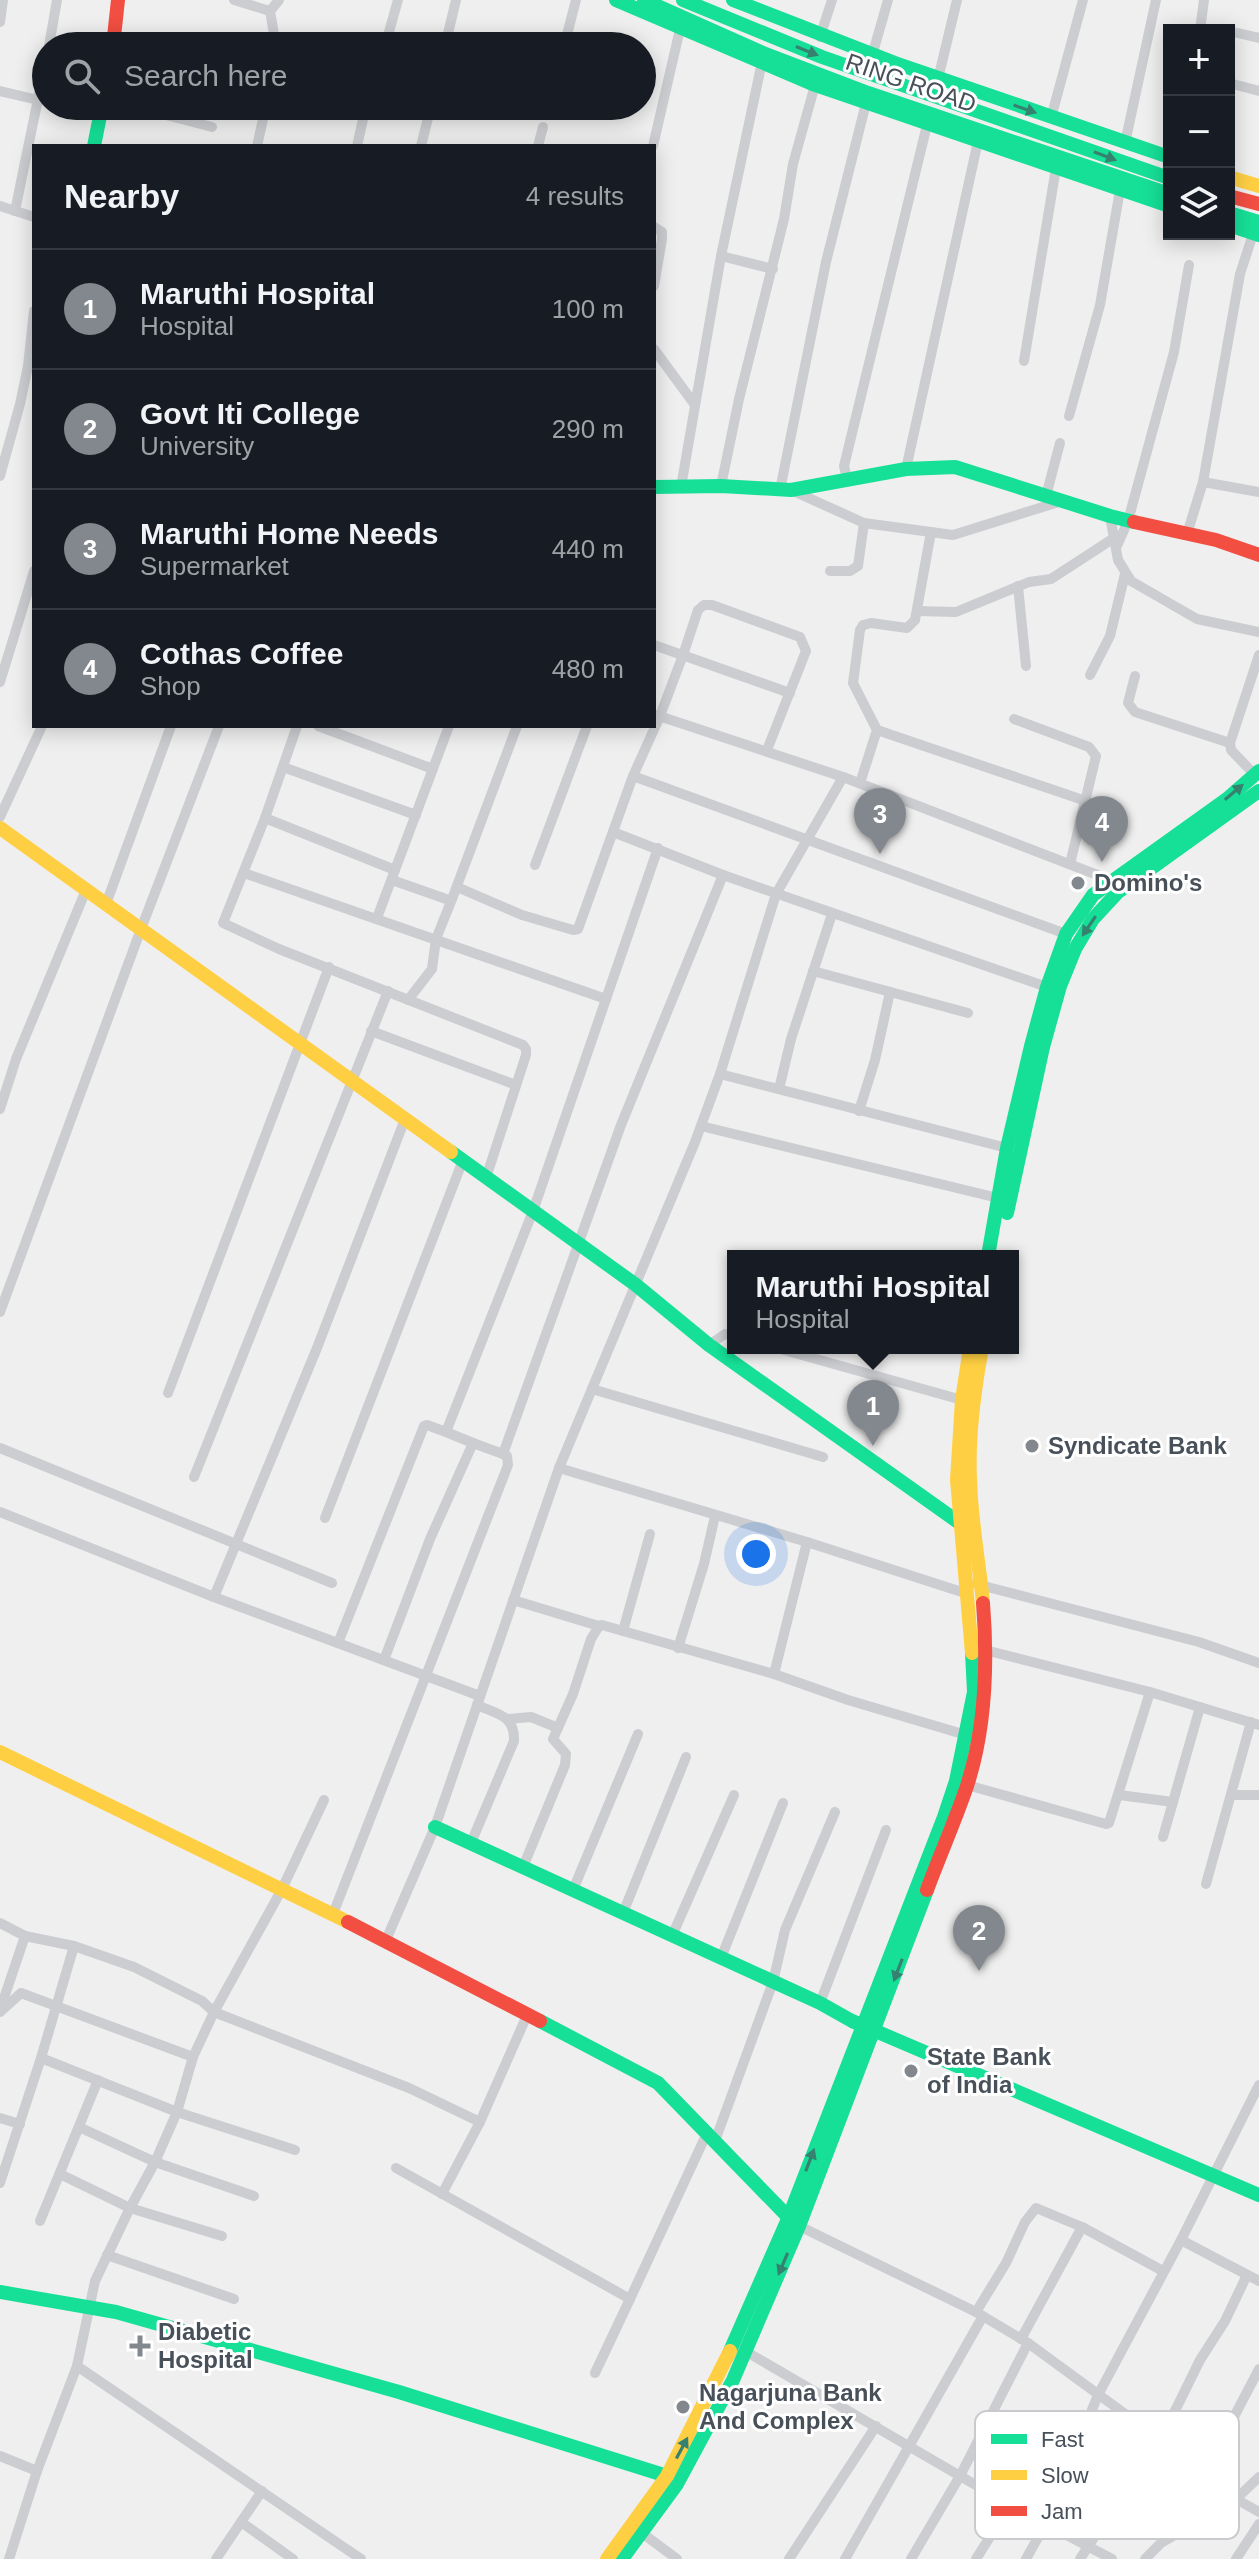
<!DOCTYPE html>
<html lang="en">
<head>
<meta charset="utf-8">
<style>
	body { margin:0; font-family:Helvetica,sans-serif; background:#20242c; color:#f1f3f6 }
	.controls { position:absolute; right:24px; top:24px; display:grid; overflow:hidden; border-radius:0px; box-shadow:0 4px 20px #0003 }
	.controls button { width:72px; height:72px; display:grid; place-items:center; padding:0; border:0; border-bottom:2px solid #363941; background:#171b24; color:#f1f3f6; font:40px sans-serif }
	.you { position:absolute; left:756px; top:1554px; width:28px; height:28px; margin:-20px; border:6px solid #fff; border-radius:50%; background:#1a73e8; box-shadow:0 0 0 12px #1a73e833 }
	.badge { display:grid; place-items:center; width:52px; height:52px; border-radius:50%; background:#83888e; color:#fff; font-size:26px; font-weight:700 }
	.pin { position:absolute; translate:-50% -66px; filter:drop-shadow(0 2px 4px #0008) }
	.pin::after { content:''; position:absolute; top:42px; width:28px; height:24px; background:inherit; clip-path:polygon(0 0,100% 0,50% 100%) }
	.popup { position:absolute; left:727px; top:1250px; width:292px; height:104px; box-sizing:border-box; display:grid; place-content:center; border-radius:0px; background:#171b24; filter:drop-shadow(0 2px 6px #0005); font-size:26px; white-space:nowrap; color:#9ea1a6 }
	.popup b { font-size:30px; color:#f1f3f6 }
	.popup::after { content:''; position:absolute; left:50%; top:100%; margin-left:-16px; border:16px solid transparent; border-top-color:#171b24 }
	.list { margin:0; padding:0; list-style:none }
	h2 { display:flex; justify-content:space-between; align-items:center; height:104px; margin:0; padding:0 32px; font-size:34px }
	h2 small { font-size:26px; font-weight:400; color:#9ea1a6 }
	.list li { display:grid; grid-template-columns:52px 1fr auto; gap:24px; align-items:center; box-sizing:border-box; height:120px; padding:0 32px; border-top:2px solid #363941 }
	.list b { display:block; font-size:30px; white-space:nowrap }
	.list p { margin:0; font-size:26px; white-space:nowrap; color:#9ea1a6 }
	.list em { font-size:26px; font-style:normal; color:#9ea1a6 }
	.icon { flex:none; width:44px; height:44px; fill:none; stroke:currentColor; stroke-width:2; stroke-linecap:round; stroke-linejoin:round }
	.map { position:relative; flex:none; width:1259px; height:2559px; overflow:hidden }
	.search { position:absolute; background:#171b24; box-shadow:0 4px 20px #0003; left:32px; top:32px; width:624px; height:88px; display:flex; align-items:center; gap:20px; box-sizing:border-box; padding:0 28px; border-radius:44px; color:#9ea1a6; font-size:30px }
	.panel { position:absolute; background:#171b24; box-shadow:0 4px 20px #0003; left:32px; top:144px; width:624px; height:584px; border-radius:0px }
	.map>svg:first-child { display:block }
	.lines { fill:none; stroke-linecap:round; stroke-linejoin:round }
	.street { stroke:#cbcdd0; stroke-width:10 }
	.fast { stroke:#16e098; stroke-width:14 }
	.slow { stroke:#ffcf43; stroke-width:14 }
	.jam { stroke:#f24e42; stroke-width:14 }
	.oneway { fill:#368270 }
	.poi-dot { fill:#83888e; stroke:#fff; stroke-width:3 }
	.labels { text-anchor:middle; stroke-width:6; stroke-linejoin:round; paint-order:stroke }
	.street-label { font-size:24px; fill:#48505a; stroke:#fff }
	.poi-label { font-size:24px; font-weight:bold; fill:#48505a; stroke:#fff; text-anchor:start }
	.key { fill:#fff; stroke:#c8cace; stroke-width:2 }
	.key-label { font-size:22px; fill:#48505a }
</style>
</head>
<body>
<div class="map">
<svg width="1259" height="2559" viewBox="0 0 1259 2559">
	<rect width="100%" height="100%" fill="#f0efef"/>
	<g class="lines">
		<!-- street -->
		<g class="street">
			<polyline points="234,0 270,11 279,0"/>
			<polyline points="270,11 276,46"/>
			<polyline points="0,22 3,0"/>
			<polyline points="1200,30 1204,0"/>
			<polyline points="1229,31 1259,38"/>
			<polyline points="820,37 832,0"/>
			<polyline points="49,46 57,0"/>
			<polyline points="385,46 398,0"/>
			<polyline points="445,46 456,0"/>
			<polyline points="564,46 576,0"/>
			<polyline points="872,56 888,0"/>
			<polyline points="763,57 721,256 773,269"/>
			<polyline points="938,79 957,0"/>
			<polyline points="1229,83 1259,91"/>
			<polyline points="0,91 38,100"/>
			<polyline points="132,106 212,127"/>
			<polyline points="1051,118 1083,0"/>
			<polyline points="1125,143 1156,0"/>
			<polyline points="257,146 266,106"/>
			<polyline points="357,146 366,106"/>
			<polyline points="421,146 431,106"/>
			<polyline points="538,146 543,127"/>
			<polyline points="653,146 680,29"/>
			<polyline points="0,206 34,217"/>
			<polyline points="15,211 46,60"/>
			<polyline points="654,227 662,232 662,239 654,286"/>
			<polyline points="654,349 695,405"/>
			<polyline points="1024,361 1056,168"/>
			<polyline points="1069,416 1100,305 1120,190"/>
			<polyline points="906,469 978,141"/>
			<polyline points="0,476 20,404 28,366 34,311"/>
			<polyline points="847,478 844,466 927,125"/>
			<polyline points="1203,482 1259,492"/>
			<polyline points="721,486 739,399 784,219 793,164 815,85"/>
			<polyline points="681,487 721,256"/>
			<polyline points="780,490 826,262 866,103"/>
			<polyline points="791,490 864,523 953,535 1062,501"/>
			<polyline points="1046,496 1060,443"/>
			<polyline points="1110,516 1118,560 1131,581 1197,619 1259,632"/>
			<polyline points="1187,534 1203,482 1240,274 1255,228"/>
			<polyline points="1116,548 1128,521 1174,352 1189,265"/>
			<polyline points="830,571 850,571 858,566 864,523"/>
			<polyline points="1018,586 1026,666"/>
			<polyline points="917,611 956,612 1029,582 1051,579 1114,538"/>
			<polyline points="654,645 790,693"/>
			<polyline points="1090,675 1110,636 1125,574"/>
			<polyline points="1135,676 1128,703 1135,712 1230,743"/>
			<polyline points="0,682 34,571"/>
			<polyline points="656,715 843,777 1113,881"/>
			<polyline points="1014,719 1089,747 1096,756 1070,864"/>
			<polyline points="297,726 265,818 223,923 279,949 523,1045 526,1049 526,1055 486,1178"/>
			<polyline points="318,726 433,769"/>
			<polyline points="877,730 1086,801"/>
			<polyline points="283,767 416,815"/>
			<polyline points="1255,775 1231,750 1230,743 1259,655"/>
			<polyline points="633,776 1066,934"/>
			<polyline points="860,783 877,730 853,683 860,630 863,625 871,623 907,628 915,620 931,532"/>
			<polyline points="0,817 42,726"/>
			<polyline points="265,818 395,870"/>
			<polyline points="613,832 723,875 1047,987"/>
			<polyline points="535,865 587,726"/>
			<polyline points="244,873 606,999"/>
			<polyline points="392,880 449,900 452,899 517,726"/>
			<polyline points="457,887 522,915 573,930 578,929 633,776 660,716 683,655 698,610 704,605 712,605 800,637 806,651 767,750"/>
			<polyline points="106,904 171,726"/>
			<polyline points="377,918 449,726"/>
			<polyline points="813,971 968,1013"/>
			<polyline points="408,1000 432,969 436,939 452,899"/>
			<polyline points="371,1031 516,1085"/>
			<polyline points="720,1074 1007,1148"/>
			<polyline points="779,1089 791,1039 832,914"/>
			<polyline points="0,1109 16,1059 86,890"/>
			<polyline points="859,1111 875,1060 890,992"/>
			<polyline points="701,1126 998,1198"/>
			<polyline points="0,1312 141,929 219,726"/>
			<polyline points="709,1345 725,1334 733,1336"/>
			<polyline points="777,1348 962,1400"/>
			<polyline points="592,1389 823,1457"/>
			<polyline points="168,1393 329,967"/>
			<polyline points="446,1432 473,1443"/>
			<polyline points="0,1448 332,1583"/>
			<polyline points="559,1468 807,1542 968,1594"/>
			<polyline points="194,1477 388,991"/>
			<polyline points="0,1512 214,1597 480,1696"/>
			<polyline points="325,1518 463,1160"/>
			<polyline points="976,1584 1199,1642 1259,1663"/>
			<polyline points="214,1597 317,1348 405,1119"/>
			<polyline points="513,1600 599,1626 602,1625 774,1674 848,1700 966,1735"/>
			<polyline points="623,1631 650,1534"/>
			<polyline points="338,1643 424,1426 427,1425 446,1432 533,1211 658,848"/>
			<polyline points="678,1648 704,1564 715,1516"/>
			<polyline points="985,1650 1150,1692 1259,1725"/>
			<polyline points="384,1660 430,1539 473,1443 503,1454 621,1125 723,875"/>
			<polyline points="774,1674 807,1542"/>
			<polyline points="507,1719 531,1717 558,1728"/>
			<polyline points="967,1785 1106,1824 1109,1823 1150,1692"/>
			<polyline points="1119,1795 1173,1802"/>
			<polyline points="1231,1795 1259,1795"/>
			<polyline points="1163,1837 1200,1707"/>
			<path d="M471,1843L514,1741C515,1715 497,1714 477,1705"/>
			<polyline points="523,1867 565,1765 566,1754 553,1739 573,1694 591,1639 599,1626"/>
			<polyline points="1206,1884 1251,1722"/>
			<polyline points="573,1890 638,1734"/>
			<polyline points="623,1913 686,1757"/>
			<polyline points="333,1914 508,1465 507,1456 503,1454"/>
			<polyline points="0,1923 25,1936 74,1946 134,1967 202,2001 214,2012 409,2088 480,2122 442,2194"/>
			<polyline points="672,1936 734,1795"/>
			<polyline points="386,1940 435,1827 559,1468 695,1142 720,1074 776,894 843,777"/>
			<polyline points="721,1958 783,1803"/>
			<polyline points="820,2003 886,1830"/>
			<polyline points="0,2010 25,1936"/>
			<polyline points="0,2012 21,1993 193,2057"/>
			<polyline points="41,2058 177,2112 295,2150"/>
			<polyline points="0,2118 20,2124"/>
			<polyline points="480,2122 528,2013"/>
			<polyline points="79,2127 155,2162 254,2196"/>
			<polyline points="715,2141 773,1982 785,1930 835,1812"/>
			<polyline points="396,2168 630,2299 707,2133"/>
			<polyline points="60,2174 130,2208 222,2236"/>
			<polyline points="0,2183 41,2058 74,1946"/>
			<polyline points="40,2221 98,2080"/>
			<polyline points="799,2226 976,2312 1028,2343 1158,2438 1236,2499 1259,2512"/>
			<polyline points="1181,2240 1259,2281"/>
			<polyline points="107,2255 234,2299"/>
			<polyline points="976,2312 1006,2263 1025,2222 1036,2208 1082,2227 1163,2271"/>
			<polyline points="1021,2339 1082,2227"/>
			<polyline points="745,2351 1010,2505 1112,2559"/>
			<polyline points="77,2366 361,2559"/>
			<polyline points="595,2373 630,2299"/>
			<polyline points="0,2456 37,2471"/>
			<polyline points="1204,2474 1259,2369"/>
			<polyline points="241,2522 293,2559"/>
			<polyline points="642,2533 677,2559"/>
			<polyline points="9,2559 37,2471 77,2366 95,2281 130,2208 155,2162 177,2112 193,2057 214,2012 282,1889 324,1800"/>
			<polyline points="216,2559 262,2491"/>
			<polyline points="789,2559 876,2426"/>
			<polyline points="845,2559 983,2316"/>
			<polyline points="911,2559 960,2476 1028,2343"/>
			<polyline points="976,2559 1010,2505"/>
			<polyline points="1026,2559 1046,2523 1098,2395 1181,2240 1259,2085"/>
			<polyline points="1080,2559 1170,2421 1200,2360 1225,2321 1247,2275"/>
			<polyline points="1145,2559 1161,2543 1236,2499 1259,2477"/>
			<polyline points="1236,2559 1259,2524"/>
		</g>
		<!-- fast -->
		<g class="fast">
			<polyline points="616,0 815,85 1169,206"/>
			<polyline points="644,0 763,53 868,93 1169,194"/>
			<polyline points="683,0 822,57 1169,178"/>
			<polyline points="733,0 895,63 1169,157"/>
			<polyline points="94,146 102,106"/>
			<polyline points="1229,213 1259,222"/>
			<polyline points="1229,225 1259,235"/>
			<polyline points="654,487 721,486 791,490 906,469 955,467 1110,516 1134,522"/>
			<polyline points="451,1152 636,1285 709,1345 961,1524 970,1527"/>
			<polyline points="1007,1213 1043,1047 1060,986 1075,949 1093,919 1118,892 1259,791"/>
			<polyline points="988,1256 1007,1148 1031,1046 1047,987 1066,934 1093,895 1227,799 1259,771"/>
			<polyline points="435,1827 820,2003 852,2021 1259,2195"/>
			<polyline points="540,2021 658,2083 795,2224"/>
			<polyline points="0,2292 116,2312 399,2392 667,2476 675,2483"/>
			<polyline points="730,2351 788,2219 944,1817 956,1781 974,1692 972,1653"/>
			<polyline points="622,2559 677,2484 733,2380 799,2226 927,1890"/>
		</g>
		<!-- slow -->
		<g class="slow">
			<polyline points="1229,177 1259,186"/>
			<polyline points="0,828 451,1152"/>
			<polyline points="970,1348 962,1400 957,1480 972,1653"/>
			<path d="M982,1348C974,1391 968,1435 970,1479C971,1521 979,1562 983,1603"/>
			<polyline points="0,1752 348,1922"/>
			<polyline points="607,2559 667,2476 730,2351"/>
		</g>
		<!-- jam -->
		<g class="jam">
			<polyline points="113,46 118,0"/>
			<polyline points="1229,196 1259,204"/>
			<polyline points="1134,522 1216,540 1259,555"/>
			<path d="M927,1890C940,1855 955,1821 967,1786C986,1727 988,1665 983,1603"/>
			<polyline points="348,1922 540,2021"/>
		</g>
	</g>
	<!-- one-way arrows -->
	<defs><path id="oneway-solid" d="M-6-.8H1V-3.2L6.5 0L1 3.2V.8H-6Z" transform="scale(2)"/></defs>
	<g class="oneway">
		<use href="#oneway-solid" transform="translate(807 51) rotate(22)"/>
		<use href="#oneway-solid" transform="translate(1025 109) rotate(19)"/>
		<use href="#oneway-solid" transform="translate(1105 156) rotate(21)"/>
		<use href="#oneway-solid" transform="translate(1234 792) rotate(-40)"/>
		<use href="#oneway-solid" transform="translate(1089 926) rotate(124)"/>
		<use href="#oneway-solid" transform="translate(898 1970) rotate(111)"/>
		<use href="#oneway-solid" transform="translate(810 2160) rotate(-69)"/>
		<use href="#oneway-solid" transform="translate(783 2264) rotate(113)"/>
		<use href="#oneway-solid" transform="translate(682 2448) rotate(-62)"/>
	</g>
	<!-- markers -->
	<g class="poi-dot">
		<circle cx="1078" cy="883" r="8"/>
		<circle cx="1032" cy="1446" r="8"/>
		<circle cx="911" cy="2071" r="8"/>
		<path d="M136 2334h8v8h8v8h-8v8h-8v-8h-8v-8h8z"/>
		<circle cx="683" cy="2407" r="8"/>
	</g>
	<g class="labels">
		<!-- street labels -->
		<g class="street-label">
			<text transform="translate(911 83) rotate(19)" y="8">RING ROAD</text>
		</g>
		<!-- poi labels -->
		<g class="poi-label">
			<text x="1094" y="891">Domino's</text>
			<text x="1048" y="1454">Syndicate Bank</text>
			<text x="927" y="2065">State Bank<tspan x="927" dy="28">of India</tspan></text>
			<text x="158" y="2340">Diabetic<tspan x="158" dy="28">Hospital</tspan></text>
			<text x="699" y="2401">Nagarjuna Bank<tspan x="699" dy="28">And Complex</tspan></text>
		</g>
	</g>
	<!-- legend -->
	<rect x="975" y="2411" width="264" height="128" rx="12" class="key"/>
	<rect x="991" y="2434" width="36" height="10" fill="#16e098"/>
	<rect x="991" y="2470" width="36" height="10" fill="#ffcf43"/>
	<rect x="991" y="2506" width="36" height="10" fill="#f24e42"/>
	<g class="key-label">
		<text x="1041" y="2447">Fast</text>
		<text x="1041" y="2483">Slow</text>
		<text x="1041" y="2519">Jam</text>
	</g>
</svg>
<div class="controls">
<button>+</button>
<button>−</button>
<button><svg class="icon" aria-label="layers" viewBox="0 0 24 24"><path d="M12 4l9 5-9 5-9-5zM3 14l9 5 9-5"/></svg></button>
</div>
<div class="you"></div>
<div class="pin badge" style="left:873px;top:1446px">1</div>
<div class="popup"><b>Maruthi Hospital</b>Hospital</div>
<div class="pin badge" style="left:979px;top:1971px">2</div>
<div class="pin badge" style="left:880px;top:854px">3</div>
<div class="pin badge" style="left:1102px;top:862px">4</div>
<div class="search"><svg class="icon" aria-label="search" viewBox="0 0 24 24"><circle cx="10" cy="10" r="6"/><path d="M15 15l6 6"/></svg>Search here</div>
<section class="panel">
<h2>Nearby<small>4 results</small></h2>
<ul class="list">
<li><span class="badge">1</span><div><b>Maruthi Hospital</b><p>Hospital</p></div><em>100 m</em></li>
<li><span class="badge">2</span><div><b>Govt Iti College</b><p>University</p></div><em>290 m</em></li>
<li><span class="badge">3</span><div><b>Maruthi Home Needs</b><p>Supermarket</p></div><em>440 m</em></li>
<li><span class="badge">4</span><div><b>Cothas Coffee</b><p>Shop</p></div><em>480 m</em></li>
</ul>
</section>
</div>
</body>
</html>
